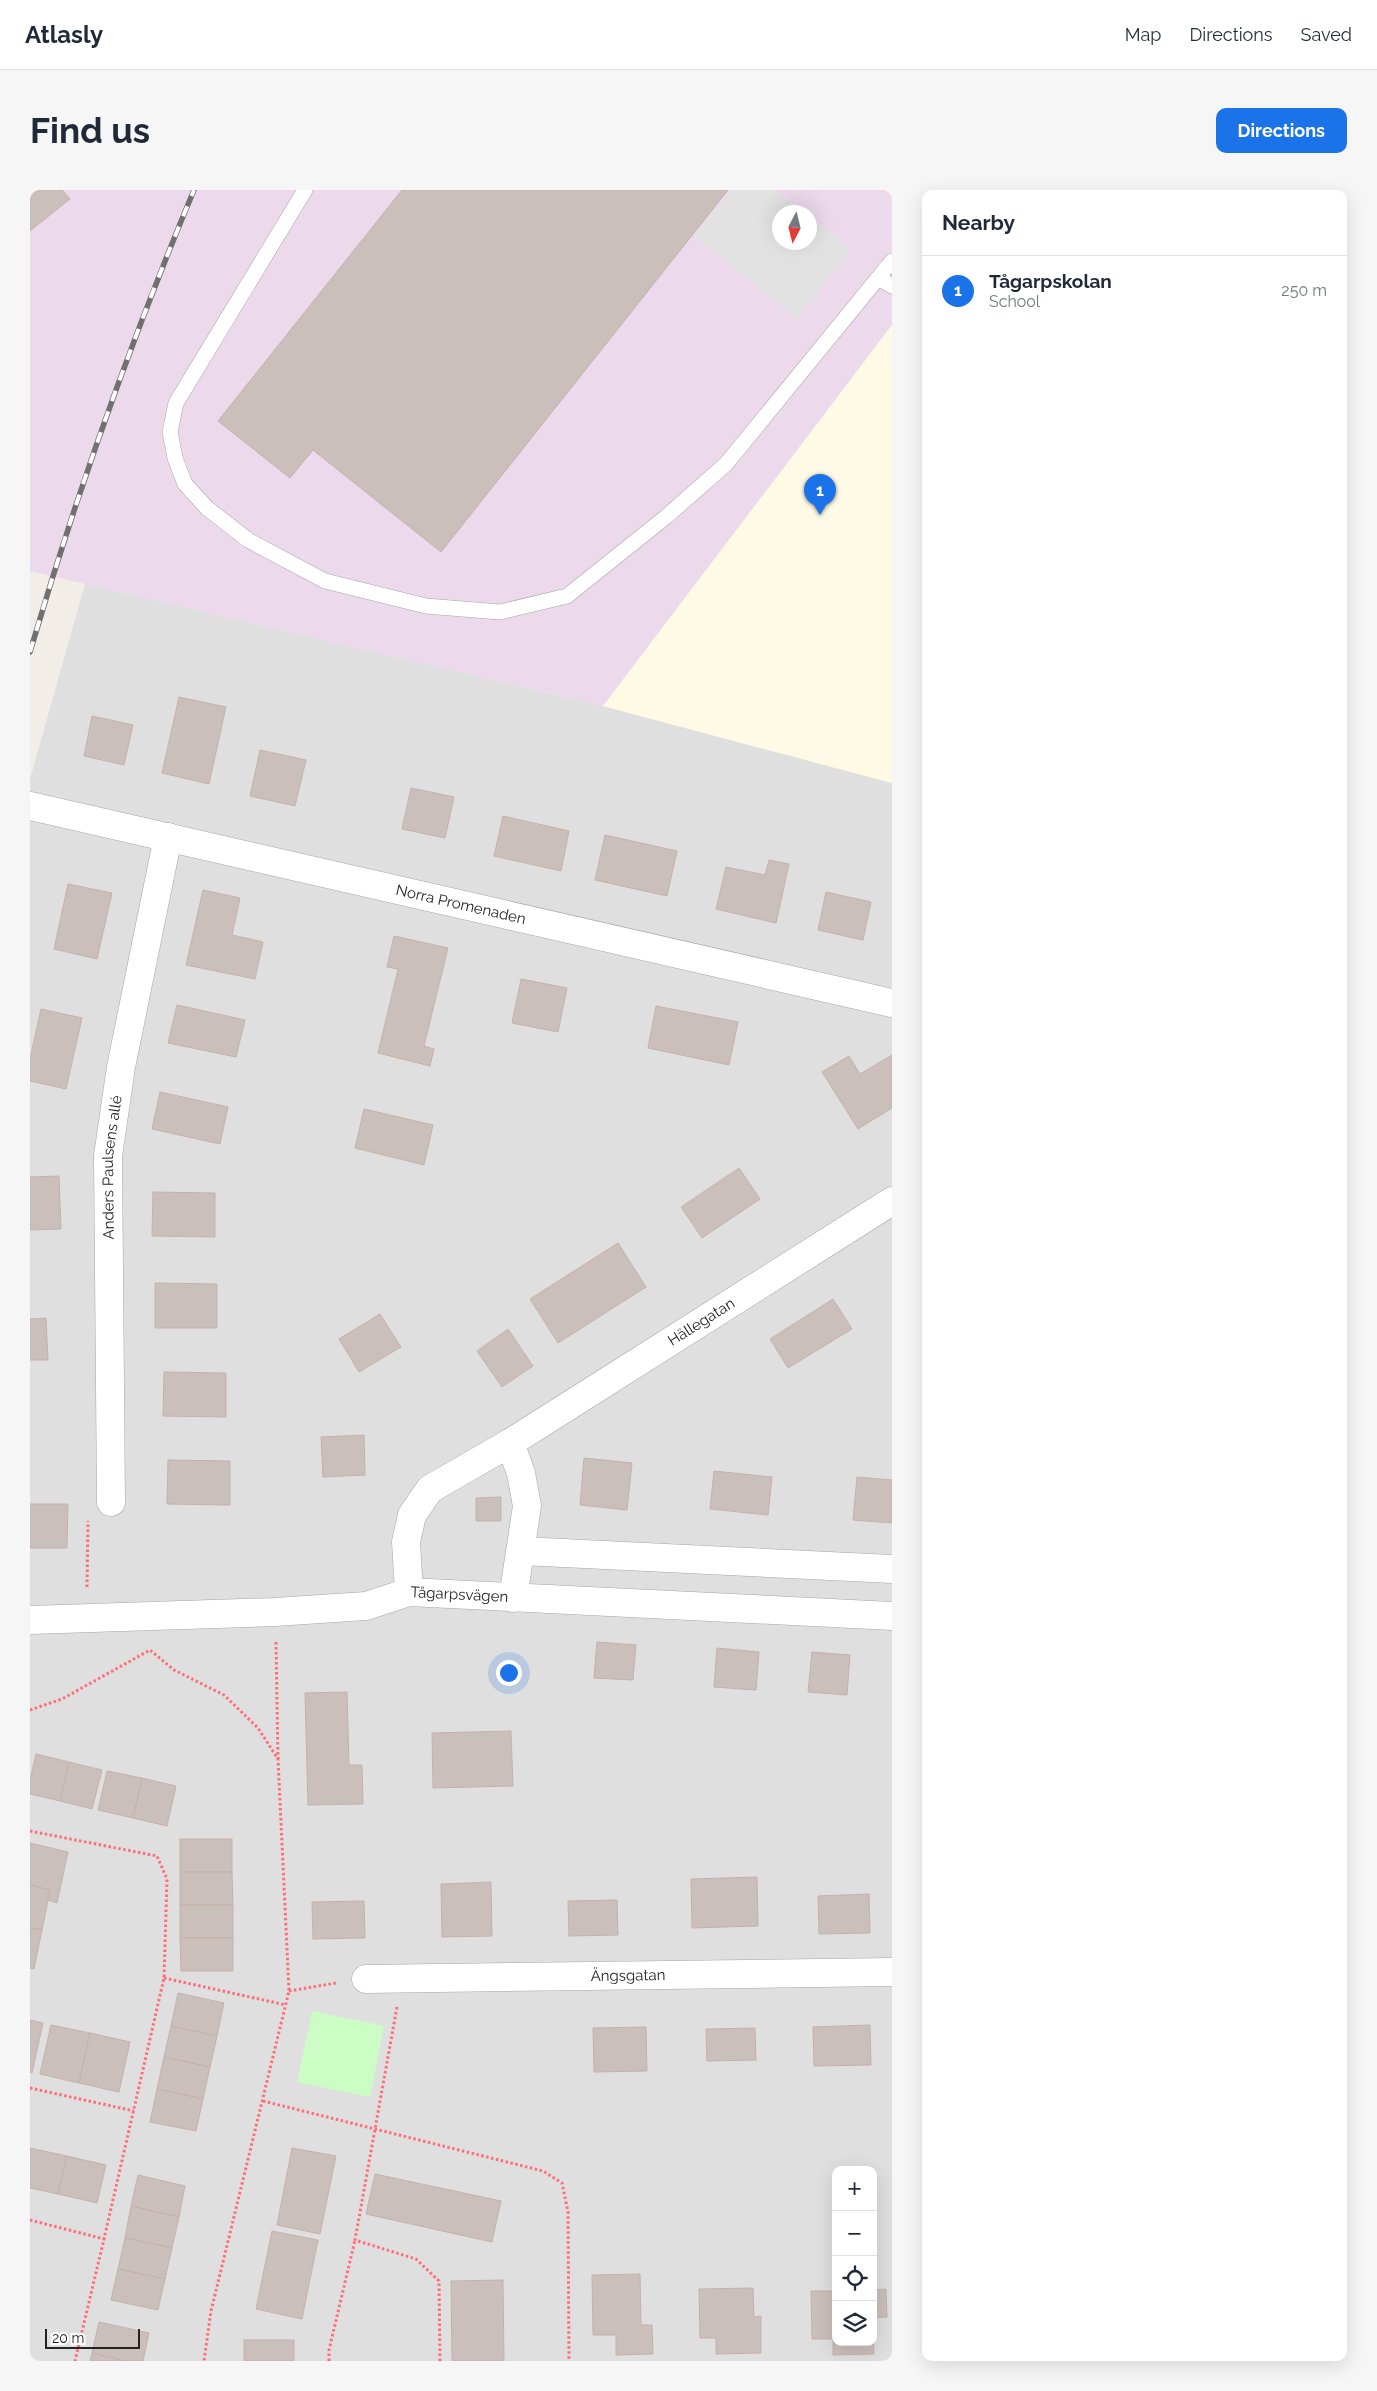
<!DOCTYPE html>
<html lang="en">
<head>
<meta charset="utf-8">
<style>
	body { margin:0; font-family:Raleway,sans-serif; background:#f6f6f7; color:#1f2937 }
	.controls { position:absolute; right:15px; bottom:15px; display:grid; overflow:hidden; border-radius:10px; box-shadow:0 5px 20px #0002 }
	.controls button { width:45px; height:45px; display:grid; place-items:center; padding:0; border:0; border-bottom:1px solid #e0e1e3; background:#fff; color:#1f2937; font:25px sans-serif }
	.compass { position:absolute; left:742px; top:15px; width:45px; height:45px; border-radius:50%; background:#fff; box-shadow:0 5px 20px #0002; rotate:187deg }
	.scale { position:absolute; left:15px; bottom:12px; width:95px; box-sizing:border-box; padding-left:5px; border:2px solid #222; border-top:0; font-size:14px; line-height:18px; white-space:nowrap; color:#222; -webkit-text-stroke:4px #fff; paint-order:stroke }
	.you { position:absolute; left:478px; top:1482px; width:18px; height:18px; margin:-12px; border:4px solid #fff; border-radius:50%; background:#1a73e8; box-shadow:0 0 0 8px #1a73e833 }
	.badge { display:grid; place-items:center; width:32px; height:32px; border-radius:50%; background:#1a73e8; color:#fff; font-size:16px; font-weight:700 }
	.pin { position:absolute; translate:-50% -41px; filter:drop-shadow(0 1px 2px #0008) }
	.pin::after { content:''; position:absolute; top:26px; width:18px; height:15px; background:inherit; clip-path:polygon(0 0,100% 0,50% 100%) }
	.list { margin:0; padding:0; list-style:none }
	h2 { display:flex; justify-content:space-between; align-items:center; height:65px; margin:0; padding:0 20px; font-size:21px }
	h2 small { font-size:16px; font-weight:400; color:#747a83 }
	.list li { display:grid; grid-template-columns:32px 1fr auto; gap:15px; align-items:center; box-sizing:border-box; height:70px; padding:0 20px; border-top:1px solid #e0e1e3 }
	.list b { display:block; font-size:19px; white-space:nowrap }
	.list p { margin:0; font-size:16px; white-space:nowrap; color:#747a83 }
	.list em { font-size:16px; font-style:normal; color:#747a83 }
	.icon { flex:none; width:28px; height:28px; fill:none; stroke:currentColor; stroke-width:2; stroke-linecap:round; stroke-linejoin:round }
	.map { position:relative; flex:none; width:862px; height:2171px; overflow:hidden; border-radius:10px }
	header { display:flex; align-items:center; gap:30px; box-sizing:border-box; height:70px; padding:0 25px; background:#fff; border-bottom:1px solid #e0e1e3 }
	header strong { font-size:24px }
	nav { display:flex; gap:28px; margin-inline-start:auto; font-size:18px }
	.intro { display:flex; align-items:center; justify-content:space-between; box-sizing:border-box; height:120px; padding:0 30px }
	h1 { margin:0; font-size:35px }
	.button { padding:12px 22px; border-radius:10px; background:#1a73e8; color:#fff; font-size:18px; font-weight:700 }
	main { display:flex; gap:30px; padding:0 30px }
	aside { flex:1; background:#fff; border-radius:10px; box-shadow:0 5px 20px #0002 }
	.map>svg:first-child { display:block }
	.residential { fill:#e0dfdf; fill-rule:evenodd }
	.industrial { fill:#ecdaec; fill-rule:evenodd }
	.education { fill:#fffae5 }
	.park { fill:#cbfdc5 }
	.parking { fill:#e2e2e2 }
	.building { fill:#cbbfbb; stroke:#c5b1aa }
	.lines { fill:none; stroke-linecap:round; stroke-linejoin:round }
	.service-casing { stroke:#a6a6a6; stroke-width:16 }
	.minor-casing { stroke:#a6a6a6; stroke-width:29 }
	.path { stroke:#ff6d78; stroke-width:3; stroke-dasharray:2.5 2.5; stroke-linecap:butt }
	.service { stroke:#fff; stroke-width:15 }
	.minor { stroke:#fff; stroke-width:28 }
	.rail-casing { stroke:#707070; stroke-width:5.5 }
	.rail { stroke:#fff; stroke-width:4; stroke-dasharray:11; stroke-linecap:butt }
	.labels { text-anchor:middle; stroke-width:4; stroke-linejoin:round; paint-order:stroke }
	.street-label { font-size:15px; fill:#222; stroke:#fff }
</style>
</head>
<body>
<header>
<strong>Atlasly</strong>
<nav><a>Map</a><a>Directions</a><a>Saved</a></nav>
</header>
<div class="intro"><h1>Find us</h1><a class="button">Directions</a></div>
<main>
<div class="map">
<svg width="862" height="2171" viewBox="0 0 862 2171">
	<rect width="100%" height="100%" fill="#f3ede8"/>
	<!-- residential -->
	<path class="residential" d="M55,394L573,516L862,593V2171H0V589ZM806,1980H843V2152H806Z"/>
	<!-- industrial -->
	<path class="industrial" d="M0,0H862V135L573,516L0,381ZM749,22H779V52H749Z"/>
	<!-- education -->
	<polygon class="education" points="862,135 862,593 573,516"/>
	<!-- park -->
	<polygon class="park" points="282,1821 354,1836 340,1907 267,1892"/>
	<!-- parking -->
	<polygon class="parking" points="701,0 746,0 775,22 749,22 749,52 779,52 780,26 821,59 767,128 664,46"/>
	<!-- building -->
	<g class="building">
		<polygon points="0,0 32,0 40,9 0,41"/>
		<polygon points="372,0 698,0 411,362 283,260 260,288 188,231"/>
		<polygon points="149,507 196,517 179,594 132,583"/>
		<polygon points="62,526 103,535 94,575 54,566"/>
		<polygon points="230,560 276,570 265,616 220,606"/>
		<polygon points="381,598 424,607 415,648 372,639"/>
		<polygon points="473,626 539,641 531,681 464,666"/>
		<polygon points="575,645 647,661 637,706 565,690"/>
		<polygon points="739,670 759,674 746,733 686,719 696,677 735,685"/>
		<polygon points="38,694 82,703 67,769 24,759"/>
		<polygon points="173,700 210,708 202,745 233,752 225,789 156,775"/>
		<polygon points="796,702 841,712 833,750 788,740"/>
		<polygon points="364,746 418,758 394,856 404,859 400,876 348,863 368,779 357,777"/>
		<polygon points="491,789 537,798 528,842 482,833"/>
		<polygon points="147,815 215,830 206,867 138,853"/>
		<polygon points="626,816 708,832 699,875 618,858"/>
		<polygon points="11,819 52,828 36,899 0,891 0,869"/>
		<polygon points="862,865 862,918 828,939 792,882 819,866 830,884"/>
		<polygon points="130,902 198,917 190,954 122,939"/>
		<polygon points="334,919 403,935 394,975 325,958"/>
		<polygon points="709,978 730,1009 672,1048 651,1017"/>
		<polygon points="29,986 31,1039 0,1040 0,987"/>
		<polygon points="123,1002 185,1003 185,1047 122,1046"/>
		<polygon points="588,1053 616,1097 528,1153 500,1109"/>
		<polygon points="125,1093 187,1094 187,1138 125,1138"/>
		<polygon points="803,1109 822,1139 758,1178 740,1149"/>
		<polygon points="350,1124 371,1157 329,1182 309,1149"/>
		<polygon points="16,1128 18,1170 0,1170 0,1129"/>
		<polygon points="478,1139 503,1176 472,1197 447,1161"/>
		<polygon points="134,1182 196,1183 196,1227 133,1226"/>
		<polygon points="334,1245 335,1285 293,1287 291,1247"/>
		<polygon points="554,1268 602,1273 597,1320 550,1315"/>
		<polygon points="138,1270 200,1271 200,1315 137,1314"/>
		<polygon points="684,1281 742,1287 738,1325 680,1319"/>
		<polygon points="827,1287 862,1290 862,1333 823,1330"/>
		<polygon points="471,1307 471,1331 446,1331 446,1308"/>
		<polygon points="0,1314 38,1314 37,1358 0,1358"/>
		<polygon points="567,1452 606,1455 603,1490 564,1488"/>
		<polygon points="687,1458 729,1462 726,1500 684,1497"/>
		<polygon points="782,1462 820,1465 817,1505 778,1502"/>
		<polygon points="317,1502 319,1575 332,1575 333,1614 278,1615 275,1503"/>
		<polygon points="481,1541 483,1596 403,1598 402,1543"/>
		<polygon points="6,1564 39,1572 30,1611 0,1604 0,1590"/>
		<polygon points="39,1572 72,1580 62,1619 30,1611"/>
		<polygon points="77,1581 112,1588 103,1628 68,1620"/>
		<polygon points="112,1588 146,1596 137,1636 103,1628"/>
		<rect x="150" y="1649" width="52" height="33"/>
		<polygon points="0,1653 38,1662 27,1713 18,1710 20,1700 0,1695"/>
		<polygon points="150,1682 202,1682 203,1715 150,1715"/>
		<polygon points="727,1687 728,1736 662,1738 661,1689"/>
		<polygon points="461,1692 462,1746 412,1747 411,1694"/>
		<polygon points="0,1695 20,1700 12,1740 0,1738"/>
		<polygon points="839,1704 840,1743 789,1744 788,1706"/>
		<polygon points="587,1710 588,1745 539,1746 538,1711"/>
		<polygon points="334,1711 335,1748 283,1749 282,1712"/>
		<rect x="150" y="1715" width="53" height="33"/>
		<polygon points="0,1738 12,1740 4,1779 0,1778"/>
		<polygon points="150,1748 203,1748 203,1781 151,1781"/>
		<polygon points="148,1803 194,1813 187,1846 141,1836"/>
		<polygon points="0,1830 13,1833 2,1883 0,1882"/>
		<polygon points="21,1835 60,1843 49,1893 10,1884"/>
		<polygon points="840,1835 841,1875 784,1876 783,1837"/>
		<polygon points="141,1836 187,1846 180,1877 134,1867"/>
		<polygon points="616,1837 617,1881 564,1882 563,1838"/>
		<polygon points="725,1838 726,1870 677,1871 676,1839"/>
		<polygon points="60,1843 100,1852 89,1902 49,1893"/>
		<polygon points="134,1867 180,1877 173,1909 127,1899"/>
		<polygon points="127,1899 173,1909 166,1941 120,1932"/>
		<polygon points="0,1958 37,1966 28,2004 0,1998"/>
		<polygon points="262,1958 306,1966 290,2044 247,2035"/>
		<polygon points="37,1966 76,1975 67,2013 28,2004"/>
		<polygon points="345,1984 471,2011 462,2052 336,2024"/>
		<polygon points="108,1985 155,1996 149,2027 101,2016"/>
		<polygon points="101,2016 149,2027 142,2058 95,2048"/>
		<polygon points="242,2041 288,2050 272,2129 226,2119"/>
		<polygon points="95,2048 142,2058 135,2089 88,2079"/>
		<polygon points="88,2079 135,2089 128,2120 81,2110"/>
		<polygon points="610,2084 611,2135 622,2135 623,2164 586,2165 586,2145 563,2145 562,2085"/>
		<polygon points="473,2090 474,2171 422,2171 421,2091"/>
		<polygon points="723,2098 724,2127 731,2126 731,2163 686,2164 686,2148 670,2148 669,2099"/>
		<polygon points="856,2099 857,2127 843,2128 843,2100"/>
		<polygon points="781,2101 806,2101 806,2152 843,2152 843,2143 844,2164 803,2165 803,2149 782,2149"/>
		<polygon points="69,2132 119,2143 113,2171 96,2171 62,2163"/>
		<rect x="214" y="2150" width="50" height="21"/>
		<polygon points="62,2163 96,2171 60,2171"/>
	</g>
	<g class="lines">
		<defs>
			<g id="service">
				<polyline points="275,0 146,213 140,242 145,268 155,294 177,318 218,350 295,391 396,416 470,422 537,406 637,326 696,274 862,71"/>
				<polyline points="848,88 862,96"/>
			</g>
			<g id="minor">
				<path id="s1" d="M0,616L862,813"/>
				<polyline points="480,1253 491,1283 497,1316 483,1408"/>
				<path id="s2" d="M81,1312L78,966L91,877L138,647"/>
				<polyline points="492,1361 862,1379"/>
				<path id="s3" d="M379,1402L376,1352L382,1325L400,1299L480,1253L862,1011"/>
				<path id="s4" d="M0,1430L245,1422L336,1416L379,1402L862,1426"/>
				<path id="s5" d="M336,1789L862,1782"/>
			</g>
		</defs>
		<!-- service casing -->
		<use href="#service" class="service-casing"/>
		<!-- minor casing -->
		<use href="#minor" class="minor-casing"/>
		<!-- path -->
		<g class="path">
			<polyline points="57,1397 58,1331"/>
			<polyline points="246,1452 248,1569"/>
			<polyline points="0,1520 32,1509 120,1460 144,1480 194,1505 228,1538 248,1569 259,1801 181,2121 174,2171"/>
			<polyline points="0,1641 127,1666 137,1689 134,1788 74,2049"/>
			<polyline points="134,1788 256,1815"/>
			<polyline points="259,1801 306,1793"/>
			<polyline points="367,1817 325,2050 386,2069 409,2091 410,2171"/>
			<polyline points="0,1898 104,1921"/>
			<polyline points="233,1911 513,1981 532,1993 538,2022 539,2171"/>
			<polyline points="0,2030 74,2049 45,2171"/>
			<polyline points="299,2171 299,2160 325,2050"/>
		</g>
		<!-- service -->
		<use href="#service" class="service"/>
		<!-- minor -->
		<use href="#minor" class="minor"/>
		<defs>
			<path id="rail" d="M0,462C46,305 101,151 164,0"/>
		</defs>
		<!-- rail casing -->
		<use href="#rail" class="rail-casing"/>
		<!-- rail -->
		<use href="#rail" class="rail"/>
	</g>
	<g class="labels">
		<!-- street labels -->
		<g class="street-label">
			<text dy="5" stroke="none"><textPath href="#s1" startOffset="442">Norra Promenaden</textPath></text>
			<text dy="5" stroke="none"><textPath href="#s2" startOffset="335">Anders Paulsens allé</textPath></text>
			<text dy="5" stroke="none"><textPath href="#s3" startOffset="428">Hällegatan</textPath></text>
			<text dy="5" stroke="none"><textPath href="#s4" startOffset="432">Tågarpsvägen</textPath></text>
			<text dy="5" stroke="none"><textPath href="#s5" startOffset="262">Ängsgatan</textPath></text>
		</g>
	</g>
</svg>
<div class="controls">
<button>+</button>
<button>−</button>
<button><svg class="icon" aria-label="locate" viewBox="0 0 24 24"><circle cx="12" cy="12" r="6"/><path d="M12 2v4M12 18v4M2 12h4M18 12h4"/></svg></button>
<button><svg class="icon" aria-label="layers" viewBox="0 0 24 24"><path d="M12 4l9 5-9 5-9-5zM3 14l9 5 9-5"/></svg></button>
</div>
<svg class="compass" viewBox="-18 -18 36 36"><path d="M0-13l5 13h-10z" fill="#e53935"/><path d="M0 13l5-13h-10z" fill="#747a83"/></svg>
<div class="scale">20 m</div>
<div class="you"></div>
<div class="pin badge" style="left:790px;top:325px">1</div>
</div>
<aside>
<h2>Nearby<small></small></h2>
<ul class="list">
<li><span class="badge">1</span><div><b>Tågarpskolan</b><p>School</p></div><em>250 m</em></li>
</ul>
</aside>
</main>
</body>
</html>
